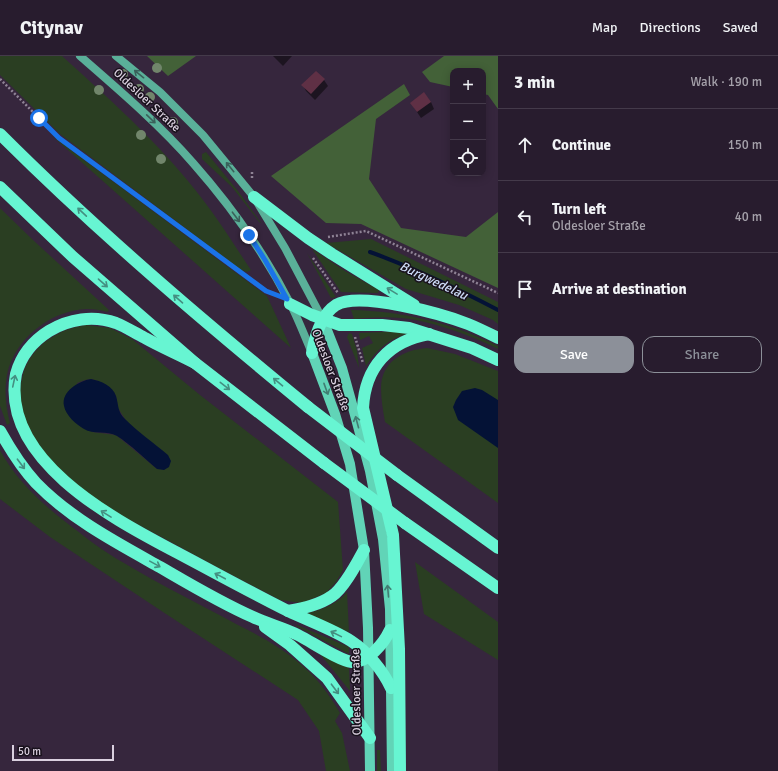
<!DOCTYPE html>
<html lang="en">
<head>
<meta charset="utf-8">
<style>
	body { margin:0; font-family:Signika,sans-serif; background:#34293a; color:#f1f3f6 }
	.controls { position:absolute; right:12px; top:12px; display:grid; overflow:hidden; border-radius:8px; box-shadow:0 2px 10px #0003 }
	.controls button { width:36px; height:36px; display:grid; place-items:center; padding:0; border:0; border-bottom:1px solid #443a4a; background:#281c2e; color:#f1f3f6; font:20px sans-serif }
	.scale { position:absolute; left:12px; bottom:10px; width:102px; box-sizing:border-box; padding-left:4px; border:2px solid #dad0df; border-top:0; font-size:11px; line-height:14px; white-space:nowrap; color:#dad0df; -webkit-text-stroke:3px #19121d; paint-order:stroke }
	.stop { position:absolute; width:12px; height:12px; margin:-9px; border:3px solid #1a73e8; border-radius:50%; background:#fff }
	.stop.end { background:#1a73e8; border-color:#fff; box-shadow:0 1px 4px #0008 }
	.list { margin:0; padding:0; list-style:none }
	h2 { display:flex; justify-content:space-between; align-items:center; height:52px; margin:0; padding:0 16px; font-size:17px }
	h2 small { font-size:13px; font-weight:400; color:#a5a1aa }
	.list li { display:grid; grid-template-columns:26px 1fr auto; gap:12px; align-items:center; box-sizing:border-box; height:72px; padding:0 16px; border-top:1px solid #443a4a }
	.list b { display:block; font-size:15px; white-space:nowrap }
	.list p { margin:0; font-size:13px; white-space:nowrap; color:#a5a1aa }
	.list em { font-size:13px; font-style:normal; color:#a5a1aa }
	.actions { display:flex; gap:8px; padding:12px 16px }
	.actions a { flex:1; padding:9px 0; border:1px solid #8c9099; border-radius:12px; text-align:center; font-size:14px; color:#8c9099 }
	.actions .main { background:#8c9099; color:#fff }
	.icon { flex:none; width:22px; height:22px; fill:none; stroke:currentColor; stroke-width:2; stroke-linecap:round; stroke-linejoin:round }
	.map { position:relative; flex:none; width:498px; height:715px; overflow:hidden }
	header { display:flex; align-items:center; gap:24px; box-sizing:border-box; height:56px; padding:0 20px; background:#281c2e; border-bottom:1px solid #443a4a }
	header strong { font-size:19px }
	nav { display:flex; gap:22px; margin-inline-start:auto; font-size:14px }
	main { display:flex }
	aside { flex:1; background:#281c2e }
	.map>svg:first-child { display:block }
	.green { fill:#2a3e22; fill-rule:evenodd }
	.forest { fill:#436138 }
	.water { fill:#041236 }
	.shadow { fill:#0007 }
	.lines { fill:none; stroke-linecap:round; stroke-linejoin:round }
	.stream { stroke:#041236; stroke-width:4 }
	.building { fill:#5f3045 }
	.path { stroke:#8f8395; stroke-width:2.5; stroke-dasharray:2 2; stroke-linecap:butt }
	.secondary { stroke:#5ab099; stroke-width:8 }
	.primary { stroke:#61d4b7; stroke-width:10 }
	.highway { stroke:#67f5d2; stroke-width:12 }
	.highway-bridge { stroke:#67f5d2; stroke-width:12 }
	.tree { fill:#71856b }
	.oneway { stroke:#3a615b }
	.oneway2 { stroke:#448f81 }
	.oneway3 { stroke:#417d72 }
	.route { stroke:#1a73e8; stroke-width:5 }
	.labels { text-anchor:middle; stroke-width:3; stroke-linejoin:round; paint-order:stroke }
	.street-label { font-size:12px; fill:#dad0df; stroke:#19121d }
	.water-label { font-size:13px; font-style:italic; fill:#ccdaf6; stroke:#19121d }
</style>
</head>
<body>
<header>
<strong>Citynav</strong>
<nav><a>Map</a><a>Directions</a><a>Saved</a></nav>
</header>
<main>
<div class="map">
<svg width="498" height="715" viewBox="0 0 498 715">
	<rect width="100%" height="100%" fill="#36263d"/>
	<!-- green -->
	<g class="green">
		<path d="M0,0H62C115,48 170,97 212,156C226,175 238,195 251,214L247,216L241,214L60,78L0,19Z"/>
		<polygon points="52,80 267,240 291,292"/>
		<polygon points="206,96 238,135 261,167 260,167 232,131 202,103 202,98"/>
		<path d="M0,152L33,184L109,254L108,256C101,254 94,253 87,253C51,254 14,283 7,319C4,336 6,351 10,367L7,369L0,350Z"/>
		<polygon points="371,183 498,246 498,268 493,264 459,249 406,233 326,187"/>
		<polygon points="312,193 345,215 379,234 378,237 341,236"/>
		<polygon points="307,197 336,241 331,242"/>
		<path d="M351,254C403,255 452,267 498,290V293C472,280 445,270 416,264C396,260 374,261 354,263Z"/>
		<path d="M86,269L110,272L132,283L200,339L338,446L343,514L336,526L326,537L302,547L280,544C244,525 207,506 171,486C133,466 96,447 64,418C58,412 49,406 44,399C39,392 25,367 22,359C18,345 20,328 24,315C34,288 59,273 86,269ZM91,323L98,325L112,334L116,340L118,352L157,413L116,379L92,376L77,327L85,324Z"/>
		<path d="M383,276H406V278C386,285 378,293 366,310L362,292L373,287L369,280L360,284L359,277Z"/>
		<polygon points="349,277 352,278 357,295 359,312 347,281"/>
		<path d="M427,292L455,298L498,315V447L385,366C383,355 381,343 381,332C381,305 404,294 427,292Z"/>
		<path d="M0,394C16,424 41,447 67,467C85,481 104,496 124,507C160,529 200,548 236,568C258,579 279,590 298,606C316,620 329,638 340,657L335,665L342,677L350,715H326L319,675L298,644L166,558L50,481L0,443Z"/>
		<polygon points="415,506 498,566 498,604 424,558"/>
		<path d="M347,536L349,576L308,559V557C324,553 337,548 347,536Z"/>
		<polygon points="297,569 349,591 349,598 296,570"/>
		<polygon points="320,598 342,609 349,612 350,635"/>
		<polygon points="377,694 380,694 381,715 377,715"/>
	</g>
	<!-- forest -->
	<g class="forest">
		<polygon points="147,0 196,0 168,20"/>
		<polygon points="444,0 498,0 498,53 488,39 483,38 483,15 453,15 453,31 430,26 422,16"/>
		<polygon points="404,28 410,39 376,63 369,123 401,172 466,181 498,156 498,232 361,168 326,167 271,120"/>
	</g>
	<!-- water -->
	<g class="water">
		<path d="M91,323C101,325 113,330 116,340C119,350 117,355 125,363C138,376 154,387 168,399L171,405L169,411L164,414L157,413C145,403 130,388 117,380C107,374 93,379 84,373C76,368 66,360 64,350C61,335 79,325 91,323Z"/>
		<polygon points="475,332 482,334 498,344 498,392 458,364 453,351 456,344 462,335"/>
	</g>
	<!-- shadow -->
	<g class="shadow">
		<polygon points="273,0 292,0 283,10"/>
		<polygon points="324,24 328,30 315,44 306,35 303,29"/>
		<polygon points="431,46 434,53 421,62 411,47"/>
	</g>
	<g class="lines">
		<!-- stream -->
		<path class="stream" d="M370,196C414,212 456,232 498,254"/>
	</g>
	<!-- building -->
	<g class="building">
		<polygon points="316,15 325,23 311,38 301,29"/>
		<polygon points="424,36 431,46 417,56 410,47"/>
	</g>
	<g class="lines">
		<!-- path -->
		<g class="path">
			<polyline points="0,23 59,82 266,235 272,237"/>
			<polyline points="252,116 252,123"/>
			<polyline points="328,181 366,175 498,237"/>
			<polyline points="313,202 338,237"/>
			<polyline points="355,281 363,307"/>
		</g>
		<!-- secondary -->
		<g class="secondary">
			<path d="M80,0C119,34 159,68 193,107C231,150 265,198 291,249C299,265 305,281 312,297"/>
			<polyline points="116,0 160,36 203,79 254,141 285,192 323,264"/>
		</g>
		<!-- primary -->
		<g class="primary">
			<polyline points="323,264 342,312 352,348 370,415 383,483 390,553 392,715"/>
			<polyline points="312,297 335,358 350,408 364,494 368,572 370,715"/>
		</g>
		<!-- highway -->
		<g class="highway">
			<path d="M0,78C97,175 202,264 308,351"/>
			<polyline points="0,131 73,201 195,307 324,407"/>
			<polyline points="254,141 308,182 332,198 414,249"/>
			<polyline points="290,248 312,259 340,269 382,269 409,272 472,292 498,304"/>
			<path d="M312,297C315,280 322,258 336,249C360,235 442,258 468,268C478,272 488,277 498,282"/>
			<path d="M195,307C178,298 161,291 145,282C135,277 126,271 116,267C93,259 69,263 49,275C33,285 21,300 16,318C0,404 114,463 174,495C212,515 250,536 288,555C309,565 332,573 351,585C368,596 383,615 391,632"/>
			<path d="M0,375C10,393 21,411 36,427C71,463 117,487 160,511C191,529 221,547 253,561C268,568 284,572 298,579C312,586 338,604 352,606C368,607 384,587 390,574"/>
			<polyline points="397,419 498,492"/>
			<polyline points="405,467 498,532"/>
			<path d="M288,555C304,552 319,549 332,540C344,532 357,507 364,494"/>
			<polyline points="265,571 290,589 327,622 370,682"/>
			<path d="M400,715L399,593L393,479L363,352C365,311 389,285 429,278"/>
		</g>
		<!-- highway-bridge -->
		<g class="highway-bridge">
			<polyline points="308,351 397,419"/>
			<polyline points="324,407 405,467"/>
		</g>
	</g>
	<!-- trees -->
	<g class="tree">
		<circle cx="157" cy="12" r="5"/>
		<circle cx="123" cy="18" r="5"/>
		<circle cx="139" cy="33" r="5"/>
		<circle cx="99" cy="34" r="5"/>
		<circle cx="150" cy="41" r="5"/>
		<circle cx="173" cy="66" r="5"/>
		<circle cx="141" cy="79" r="5"/>
		<circle cx="161" cy="103" r="5"/>
	</g>
	<!-- one-way arrows -->
	<defs><path id="oneway-shaft" d="M-6 0H5M1.5-3L5.5 0L1.5 3" fill="none" stroke-width="1.6" stroke-linecap="round" stroke-linejoin="round"/></defs>
	<g class="oneway">
		<use href="#oneway-shaft" transform="translate(139 18) rotate(-141)"/>
		<use href="#oneway-shaft" transform="translate(151 63) rotate(44)"/>
		<use href="#oneway-shaft" transform="translate(230 111) rotate(-129)"/>
		<use href="#oneway-shaft" transform="translate(236 161) rotate(53)"/>
	</g>
	<g class="oneway2">
		<use href="#oneway-shaft" transform="translate(82 156) rotate(-137)"/>
		<use href="#oneway-shaft" transform="translate(103 227) rotate(41)"/>
		<use href="#oneway-shaft" transform="translate(392 235) rotate(-149)"/>
		<use href="#oneway-shaft" transform="translate(178 243) rotate(-139)"/>
		<use href="#oneway-shaft" transform="translate(14 325) rotate(-78)"/>
		<use href="#oneway-shaft" transform="translate(278 326) rotate(-140)"/>
		<use href="#oneway-shaft" transform="translate(225 330) rotate(38)"/>
		<use href="#oneway-shaft" transform="translate(21 408) rotate(53)"/>
		<use href="#oneway-shaft" transform="translate(106 458) rotate(-148)"/>
		<use href="#oneway-shaft" transform="translate(155 508) rotate(29)"/>
		<use href="#oneway-shaft" transform="translate(220 520) rotate(-152)"/>
		<use href="#oneway-shaft" transform="translate(336 578) rotate(-154)"/>
		<use href="#oneway-shaft" transform="translate(335 633) rotate(53)"/>
	</g>
	<g class="oneway3">
		<use href="#oneway-shaft" transform="translate(326 333) rotate(70)"/>
		<use href="#oneway-shaft" transform="translate(357 366) rotate(-105)"/>
		<use href="#oneway-shaft" transform="translate(388 535) rotate(-95)"/>
	</g>
	<g class="lines">
		<!-- route -->
		<polyline class="route" points="39,62 59,82 266,235 287,243 265,204 249,179"/>
	</g>
	<g class="labels">
		<!-- street labels -->
		<g class="street-label">
			<text transform="translate(147 44) rotate(43)" y="4">Oldesloer Straße</text>
			<text transform="translate(331 314) rotate(69)" y="4">Oldesloer Straße</text>
			<text transform="translate(356 636) rotate(-91)" y="4">Oldesloer Straße</text>
		</g>
		<!-- water labels -->
		<g class="water-label">
			<text transform="translate(434 224) rotate(25)" y="5">Burgwedelau</text>
		</g>
	</g>
</svg>
<div class="controls">
<button>+</button>
<button>−</button>
<button><svg class="icon" aria-label="locate" viewBox="0 0 24 24"><circle cx="12" cy="12" r="6"/><path d="M12 2v4M12 18v4M2 12h4M18 12h4"/></svg></button>
</div>
<div class="scale">50 m</div>
<div class="stop" style="left:39px;top:62px"></div>
<div class="stop end" style="left:249px;top:179px"></div>
</div>
<aside>
<h2>3 min<small>Walk · 190 m</small></h2>
<ul class="list">
<li><svg class="icon" aria-label="ahead" viewBox="0 0 24 24"><path d="M12 20V5M6 11l6-6 6 6"/></svg><div><b>Continue</b></div><em>150 m</em></li>
<li><svg class="icon" aria-label="left" viewBox="0 0 24 24"><path d="M17 20v-9H6M10 6l-5 5 5 5"/></svg><div><b>Turn left</b><p>Oldesloer Straße</p></div><em>40 m</em></li>
<li><svg class="icon" aria-label="arrive" viewBox="0 0 24 24"><path d="M6 21V4h12l-3 4 3 4H6"/></svg><div><b>Arrive at destination</b></div></li>
</ul>
<div class="actions"><a class="main">Save</a><a>Share</a></div>
</aside>
</main>
</body>
</html>
